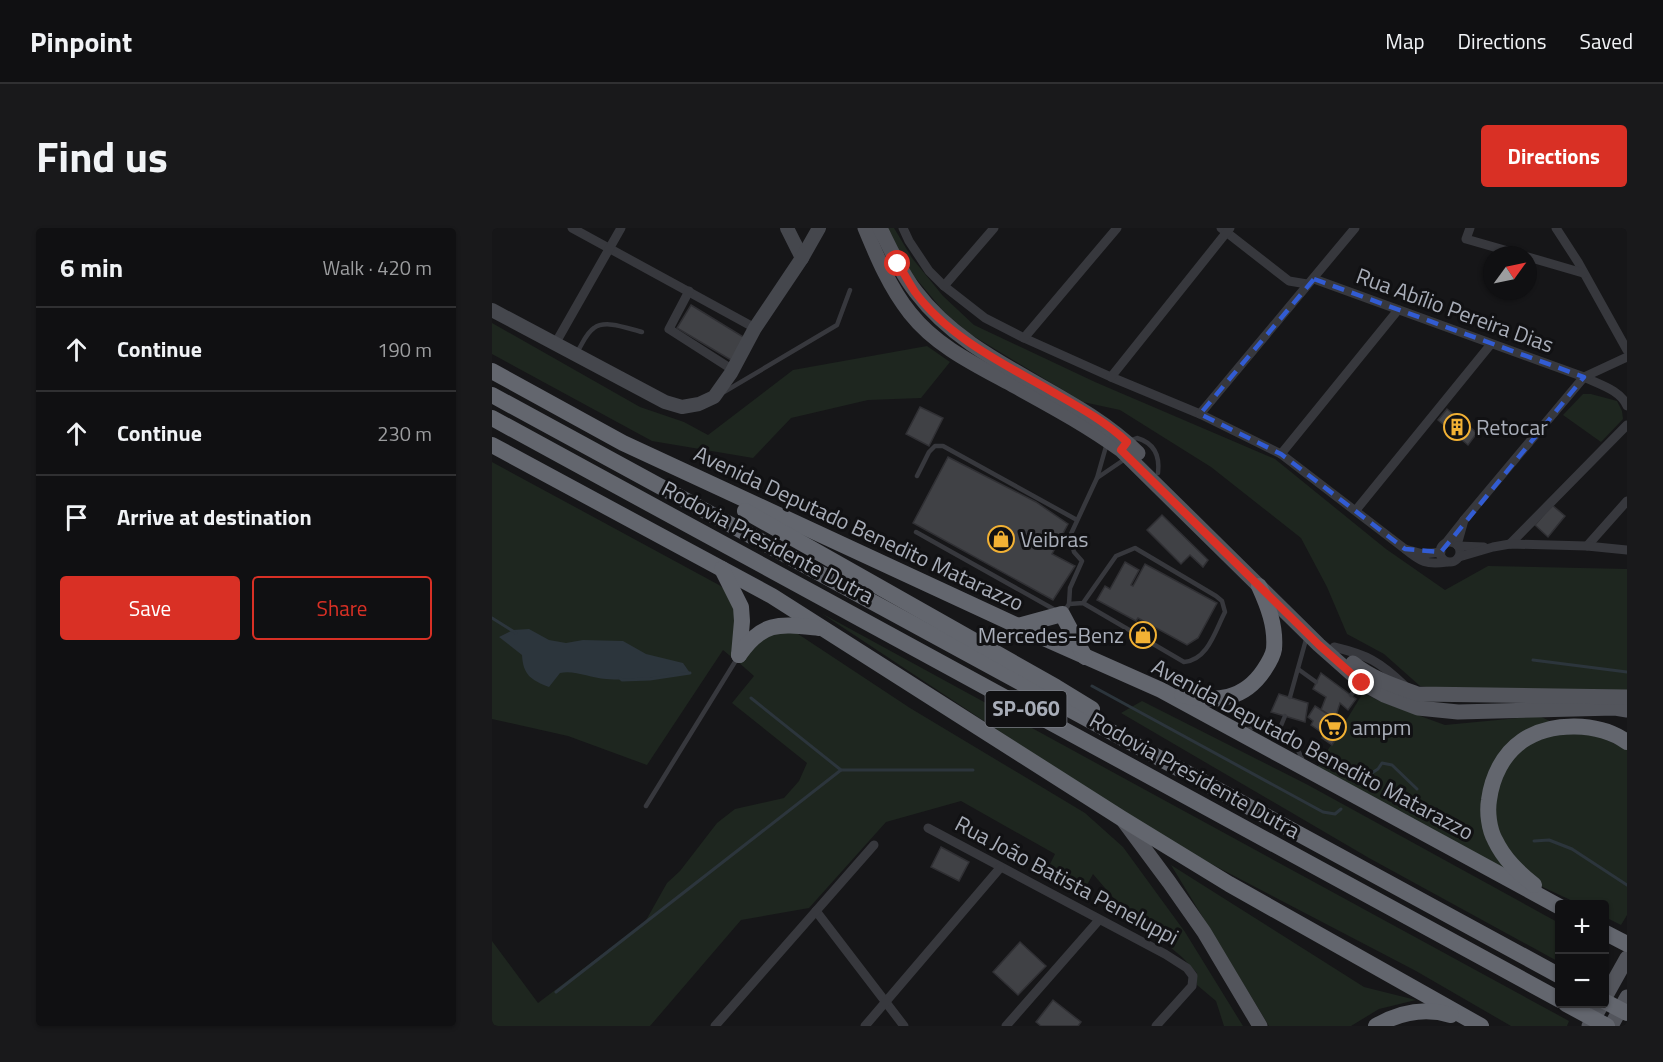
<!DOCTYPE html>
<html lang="en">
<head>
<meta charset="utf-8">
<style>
	body { margin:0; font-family:"Titillium Web",sans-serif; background:#19191b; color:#f1f3f6 }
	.controls { position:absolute; right:18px; bottom:18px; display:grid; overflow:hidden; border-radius:6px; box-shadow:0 2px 4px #0004 }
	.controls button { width:54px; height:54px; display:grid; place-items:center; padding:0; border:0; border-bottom:2px solid #303032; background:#101012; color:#f1f3f6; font:30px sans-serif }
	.compass { position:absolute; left:991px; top:18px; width:54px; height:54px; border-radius:50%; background:#101012; box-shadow:0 2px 4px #0004; rotate:57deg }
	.stop { position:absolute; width:18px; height:18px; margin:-14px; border:4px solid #d93025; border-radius:50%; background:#fff }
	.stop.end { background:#d93025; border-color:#fff; box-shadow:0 2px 6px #0008 }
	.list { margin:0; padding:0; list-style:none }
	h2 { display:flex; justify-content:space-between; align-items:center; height:78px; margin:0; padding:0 24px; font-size:26px }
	h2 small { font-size:20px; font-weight:400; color:#9c9d9f }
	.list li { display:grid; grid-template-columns:39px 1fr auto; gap:18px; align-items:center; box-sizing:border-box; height:84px; padding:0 24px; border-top:2px solid #303032 }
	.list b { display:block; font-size:22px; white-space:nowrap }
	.list em { font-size:20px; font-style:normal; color:#9c9d9f }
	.actions { display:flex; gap:12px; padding:18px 24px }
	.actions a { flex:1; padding:14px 0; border:2px solid #d93025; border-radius:6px; text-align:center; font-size:21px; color:#d93025 }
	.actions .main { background:#d93025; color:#fff }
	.icon { flex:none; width:33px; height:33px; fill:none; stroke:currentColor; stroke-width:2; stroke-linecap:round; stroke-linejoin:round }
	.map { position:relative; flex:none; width:1135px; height:798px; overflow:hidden; border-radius:6px }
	header { display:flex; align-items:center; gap:36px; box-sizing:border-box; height:84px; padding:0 30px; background:#101012; border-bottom:2px solid #303032 }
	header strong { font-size:28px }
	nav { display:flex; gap:33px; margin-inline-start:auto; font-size:21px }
	.intro { display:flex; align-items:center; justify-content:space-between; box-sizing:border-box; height:144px; padding:0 36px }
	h1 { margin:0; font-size:42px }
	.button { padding:15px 27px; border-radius:6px; background:#d93025; color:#fff; font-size:21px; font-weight:700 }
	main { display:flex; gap:36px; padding:0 36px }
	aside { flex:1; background:#101012; border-radius:6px; box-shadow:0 2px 4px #0004 }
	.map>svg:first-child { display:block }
	.green { fill:#1e261f }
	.water { fill:#2c353c }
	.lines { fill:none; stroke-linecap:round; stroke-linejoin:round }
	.stream { stroke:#2c353c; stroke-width:3 }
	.building { fill:#404145; stroke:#303034; stroke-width:1.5 }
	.service { stroke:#37383d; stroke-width:4.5 }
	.minor { stroke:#37383d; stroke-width:9 }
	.secondary { stroke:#45474d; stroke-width:14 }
	.primary { stroke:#53555c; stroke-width:15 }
	.motorway { stroke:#63666e; stroke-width:16 }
	.route { stroke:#d93025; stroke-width:8 }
	.marked { fill:none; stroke:#325cd3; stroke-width:4.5; stroke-dasharray:12 8; stroke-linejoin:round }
	.labels { text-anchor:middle; stroke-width:6; stroke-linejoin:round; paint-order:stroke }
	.shield { fill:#111113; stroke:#7b7e86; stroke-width:1.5 }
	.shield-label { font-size:21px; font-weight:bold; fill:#a8adb8 }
	.street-label { font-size:22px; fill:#a8adb8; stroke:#111113 }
	.poi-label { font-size:22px; fill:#a8adb8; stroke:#111113; text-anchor:start }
</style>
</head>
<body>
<header>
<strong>Pinpoint</strong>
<nav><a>Map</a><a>Directions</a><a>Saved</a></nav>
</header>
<div class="intro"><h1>Find us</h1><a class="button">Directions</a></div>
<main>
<aside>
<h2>6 min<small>Walk · 420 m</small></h2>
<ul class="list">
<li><svg class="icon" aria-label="ahead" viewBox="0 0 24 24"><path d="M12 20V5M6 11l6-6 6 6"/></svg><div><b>Continue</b></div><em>190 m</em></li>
<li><svg class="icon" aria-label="ahead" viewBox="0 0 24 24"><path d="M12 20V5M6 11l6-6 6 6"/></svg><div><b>Continue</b></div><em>230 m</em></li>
<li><svg class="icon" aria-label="arrive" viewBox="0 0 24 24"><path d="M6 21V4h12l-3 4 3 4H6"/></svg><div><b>Arrive at destination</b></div></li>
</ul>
<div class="actions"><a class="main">Save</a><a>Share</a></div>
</aside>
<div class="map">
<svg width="1135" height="798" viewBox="0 0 1135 798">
	<rect width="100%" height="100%" fill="#161618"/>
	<!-- green -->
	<g class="green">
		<polygon points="395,0 402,0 420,30 451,68 482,97 603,154 783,231 894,321 953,362 996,338 1135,341 1135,462 962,464 928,458 892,426 855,406 835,359 809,310 719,239 628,182 591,174 478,106 452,84 412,36"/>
		<polygon points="0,95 148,179 192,194 216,207 301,142 435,118 458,134 429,170 376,172 299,190 261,230 160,213 0,126"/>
		<polygon points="1091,166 1099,166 1125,173 1130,183 1131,191 1109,214 1071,187"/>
		<polygon points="0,234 227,357 239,366 243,373 243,432 231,422 155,537 76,508 0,491"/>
		<polygon points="329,385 1077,793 1075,798 1019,798 924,743 664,607"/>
		<polygon points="300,402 418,480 593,585 631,619 693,704 751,798 732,798 724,773 705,757 705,745 691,730 625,674 601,646 589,668 552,648 563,626 469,573 394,594 317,680 249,692 158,798 0,798 0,713 46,775 153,694 175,655 188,643 225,595 243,581 292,570 307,553 315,535 240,475 262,448 245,433 272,405"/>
		<polygon points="871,465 890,474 953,497 1047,488 1084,505 1103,507 1135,521 1135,687 1129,697 1113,689 1112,676 1087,676 987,629 823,543"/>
		<polygon points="650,473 816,557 1067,695 1067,734 877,630 629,485"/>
		<polygon points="679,637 872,759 924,772 887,781 859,798 777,798"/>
	</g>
	<!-- water -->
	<path class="water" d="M37,401L57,412L74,415L91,412L131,413L154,426L191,435L198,445C169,449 142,453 114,451C98,450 83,442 68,445L57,459C39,452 31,447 30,427L7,409L21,402Z"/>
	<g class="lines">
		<!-- stream -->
		<g class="stream">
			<polyline points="0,390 24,405"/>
			<polyline points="1041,432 1135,444"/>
			<polyline points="128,450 130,452 158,451 198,445"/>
			<polyline points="600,458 831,584 843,586 849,581"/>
			<polyline points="259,470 349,542 481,542"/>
			<polyline points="872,550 886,541 890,535 900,537 925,561"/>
			<polyline points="1042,613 1057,612 1080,621 1135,657"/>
			<polyline points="64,764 349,542"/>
		</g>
	</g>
	<!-- building -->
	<g class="building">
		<polygon points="199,77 253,110 239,132 185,100"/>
		<polygon points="428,179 451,190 437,218 414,206"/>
		<polygon points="955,181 985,205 976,217 946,192"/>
		<polygon points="456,229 544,274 576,296 560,326 583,338 561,372 421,295"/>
		<polygon points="1060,277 1073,288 1056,309 1043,297"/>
		<polygon points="670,287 716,332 711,339 698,327 689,336 655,302"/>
		<polygon points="633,334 647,342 639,357 641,358 653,336 725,375 706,410 695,417 646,390 644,393 605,372 613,358 618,361"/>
		<polygon points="829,445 864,471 856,482 848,475 843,491 829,482 834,469 821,461"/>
		<polygon points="787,466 816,475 813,494 779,484"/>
		<polygon points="823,478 853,497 840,517 830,510 832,506 819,497 821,493 816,489"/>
		<polygon points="449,619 477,634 467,653 439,639"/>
		<polygon points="528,714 554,738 526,767 501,744"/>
		<polygon points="561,772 589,794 586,798 549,798 544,794"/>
	</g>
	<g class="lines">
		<!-- service -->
		<g class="service">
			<path d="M85,124C90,117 94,105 102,100C114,91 137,101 150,104"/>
			<polyline points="232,164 345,97 358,62"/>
			<path d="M637,213L645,210C662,215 668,228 666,245"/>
			<polyline points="425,248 437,224 443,218 451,218 585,292"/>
			<polyline points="605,250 633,231"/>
			<polyline points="424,304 565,383"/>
			<path d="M577,376L591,375L692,434C716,432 723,403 733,384L730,373L724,368L643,320L624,328L591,375"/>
			<polyline points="572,384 577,376 578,360 590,333 582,324 578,308 605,250 615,215"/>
			<polyline points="806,441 824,454"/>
			<polyline points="859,467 868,457"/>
			<polyline points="798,469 815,408"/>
			<polyline points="788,500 793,488"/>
			<path d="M752,502C786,493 797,500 811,533"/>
			<polyline points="154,578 246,429"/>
		</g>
		<!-- minor -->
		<g class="minor">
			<polyline points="80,0 263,100"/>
			<polyline points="411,0 417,13 437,43 452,58 493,90 532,110 619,149 708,186 789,226 913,321"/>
			<polyline points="729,0 797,53 815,56"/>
			<polyline points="978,0 974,11 1030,27"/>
			<polyline points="1064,0 1086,34 1135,122"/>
			<polyline points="1036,29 1091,45"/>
			<path d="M822,51L1092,149C1106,156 1129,162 1135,178"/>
			<polyline points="452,58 502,0"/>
			<polyline points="197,63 177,101 241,142"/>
			<polyline points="532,110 625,0"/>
			<polyline points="63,116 129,0"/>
			<polyline points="619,149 738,0"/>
			<polyline points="708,186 863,0"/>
			<polyline points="789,226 906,82"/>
			<polyline points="864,282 999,116"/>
			<polyline points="972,292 1092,149 1135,129"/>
			<circle cx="958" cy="324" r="10"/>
			<polyline points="953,316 972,292 965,317"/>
			<polyline points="1018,316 1135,197"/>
			<polyline points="966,318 992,319"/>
			<polyline points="1095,318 1135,273"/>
			<path d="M949,324L931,326L913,321C929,334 934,337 955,334"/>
			<polyline points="967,329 1001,319 1018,316 1095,318 1135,322"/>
			<path d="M842,419C876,427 888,434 912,457"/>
			<polyline points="436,600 673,726 695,740 701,748 700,758 664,798"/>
			<polyline points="324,683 412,798"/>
			<polyline points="223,798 382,617"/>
			<polyline points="373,798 508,640"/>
			<polyline points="514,798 607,692"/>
		</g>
		<!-- secondary -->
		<g class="secondary">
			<polyline points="295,0 310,30"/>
			<polyline points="0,82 173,174 190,179 207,176 222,169 239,145 263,100 310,30 327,0"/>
		</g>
		<!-- primary -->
		<g class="primary">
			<path d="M373,0C385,29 398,60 418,85C444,118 482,136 519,156C557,177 593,196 629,222L827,417L870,455L892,467L926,480L966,484L1123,480L1135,482"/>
			<path d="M388,0C399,22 409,45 424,64C480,138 581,161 646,225"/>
			<path d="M861,435C881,451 903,458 926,466L1135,469"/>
			<polyline points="631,592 677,654 712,704 768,798"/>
			<polyline points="1112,771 1135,730"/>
			<polyline points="1097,798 1110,776"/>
			<polyline points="1119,798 1135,769"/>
		</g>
		<!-- motorway -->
		<g class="motorway">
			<polyline points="0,143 131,215 554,411 669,462 1068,679"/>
			<polyline points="0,167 1068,748"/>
			<polyline points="0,190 1068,772"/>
			<polyline points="0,217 280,368 629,590 737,656 989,798"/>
			<polyline points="253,283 564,459 600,481"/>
			<polyline points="230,341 249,379 250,393 247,427"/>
			<polyline points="526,398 570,386 593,429"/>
			<path d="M247,427C271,392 289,396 327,400"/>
			<path d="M690,467C724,475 752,472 772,442C776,436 781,428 782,421C784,398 776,378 767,358"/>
			<path d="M1042,657C1026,644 1012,631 1003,612C997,601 995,584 997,572C1000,549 1011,526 1030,513C1059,493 1107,494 1135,514"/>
			<polyline points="1112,704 1135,716"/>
			<polyline points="1112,773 1135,785"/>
			<polyline points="1074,776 1115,798"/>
			<path d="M884,798C908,784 933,779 959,787"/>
		</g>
	</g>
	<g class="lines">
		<!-- route -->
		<path class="route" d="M406,36C412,45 417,55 423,64C456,109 512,136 559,163C585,178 613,193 635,214L629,222L827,417L870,455"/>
	</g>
	<!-- marked area -->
	<path class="marked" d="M822,51L1092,149L949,324L913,321L789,226L708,186Z"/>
	<!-- icons -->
	<defs>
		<symbol id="building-ring" viewBox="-11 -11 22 22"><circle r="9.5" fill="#111113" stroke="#f2b134" stroke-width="1.5"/><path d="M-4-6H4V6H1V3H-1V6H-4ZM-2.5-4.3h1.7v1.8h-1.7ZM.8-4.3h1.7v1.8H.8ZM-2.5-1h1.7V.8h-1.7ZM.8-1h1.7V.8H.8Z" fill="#f2b134"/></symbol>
		<symbol id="shop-ring" viewBox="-11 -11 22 22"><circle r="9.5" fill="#111113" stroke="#f2b134" stroke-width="1.5"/><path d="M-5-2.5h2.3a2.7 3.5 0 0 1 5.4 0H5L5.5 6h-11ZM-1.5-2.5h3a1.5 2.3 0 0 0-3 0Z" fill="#f2b134"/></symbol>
		<symbol id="supermarket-ring" viewBox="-11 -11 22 22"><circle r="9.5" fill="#111113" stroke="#f2b134" stroke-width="1.5"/><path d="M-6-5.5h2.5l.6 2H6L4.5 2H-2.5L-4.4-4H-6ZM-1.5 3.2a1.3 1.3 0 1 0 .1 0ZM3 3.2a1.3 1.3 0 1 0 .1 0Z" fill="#f2b134"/></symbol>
	</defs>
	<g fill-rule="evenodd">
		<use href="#building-ring" x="950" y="184" width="30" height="30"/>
		<use href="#shop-ring" x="494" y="296" width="30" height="30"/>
		<use href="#shop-ring" x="636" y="392" width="30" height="30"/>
		<use href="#supermarket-ring" x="826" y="484" width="30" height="30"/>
	</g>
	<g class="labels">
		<!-- shield labels -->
		<rect class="shield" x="493.5" y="463" width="81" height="36" rx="4.5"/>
		<g class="shield-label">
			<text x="534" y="488">SP-060</text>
		</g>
		<!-- street labels -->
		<g class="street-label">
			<text transform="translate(963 82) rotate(20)" y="8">Rua Abílio Pereira Dias</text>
			<text transform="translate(367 300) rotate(25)" y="8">Avenida Deputado Benedito Matarazzo</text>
			<text transform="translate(276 314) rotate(28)" y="8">Rodovia Presidente Dutra</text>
			<text transform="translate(821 521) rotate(28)" y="8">Avenida Deputado Benedito Matarazzo</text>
			<text transform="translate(703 547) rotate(29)" y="8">Rodovia Presidente Dutra</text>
			<text transform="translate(575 652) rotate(28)" y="8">Rua João Batista Peneluppi</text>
		</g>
		<!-- poi labels -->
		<g class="poi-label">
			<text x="984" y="207">Retocar</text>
			<text x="528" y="319">Veibras</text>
			<text x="632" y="415" text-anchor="end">Mercedes-Benz</text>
			<text x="860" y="507">ampm</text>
		</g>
	</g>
</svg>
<div class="controls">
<button>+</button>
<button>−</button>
</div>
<svg class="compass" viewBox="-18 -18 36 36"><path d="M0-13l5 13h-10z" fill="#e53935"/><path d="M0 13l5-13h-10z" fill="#9c9d9f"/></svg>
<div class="stop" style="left:406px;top:36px"></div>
<div class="stop end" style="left:870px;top:455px"></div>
</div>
</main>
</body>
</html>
